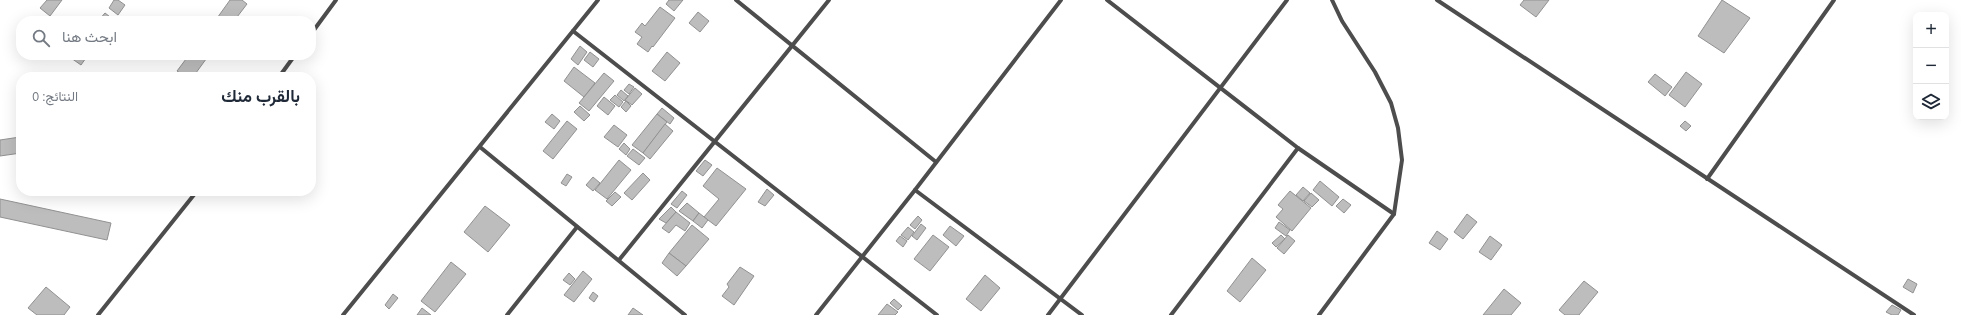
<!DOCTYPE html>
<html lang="ar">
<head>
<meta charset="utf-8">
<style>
	body { margin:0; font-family:Ubuntu,Vazirmatn,sans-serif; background:#f2f2f3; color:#1f2937; direction:rtl }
	.controls { position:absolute; right:12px; top:12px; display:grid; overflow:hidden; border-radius:8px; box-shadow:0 4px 16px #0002 }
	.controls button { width:36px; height:36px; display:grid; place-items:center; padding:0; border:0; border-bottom:1px solid #e0e1e3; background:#fff; color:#1f2937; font:20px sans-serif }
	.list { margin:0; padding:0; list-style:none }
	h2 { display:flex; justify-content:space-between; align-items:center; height:52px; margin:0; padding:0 16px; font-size:17px }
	h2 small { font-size:13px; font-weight:400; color:#747a83 }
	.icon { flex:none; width:22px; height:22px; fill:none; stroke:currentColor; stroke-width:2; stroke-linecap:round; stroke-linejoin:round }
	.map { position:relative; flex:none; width:1961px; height:315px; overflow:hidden; direction:ltr }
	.search { position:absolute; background:#fff; box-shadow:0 4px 16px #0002; left:16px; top:16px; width:300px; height:44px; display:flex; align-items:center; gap:10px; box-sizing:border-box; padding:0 14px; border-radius:16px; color:#747a83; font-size:15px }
	.panel { position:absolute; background:#fff; box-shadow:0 4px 16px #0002; left:16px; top:72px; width:300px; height:124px; border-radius:16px; direction:rtl }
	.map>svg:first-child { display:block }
	.building { fill:#bdbdbd; stroke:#919191 }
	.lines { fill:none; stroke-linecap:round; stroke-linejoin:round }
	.minor { stroke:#4d4d4d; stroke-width:4 }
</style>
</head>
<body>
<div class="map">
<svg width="1961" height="315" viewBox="0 0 1961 315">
	<rect width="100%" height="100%" fill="#fff"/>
	<!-- building -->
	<g class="building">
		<polygon points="47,0 62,0 50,16 40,8"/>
		<polygon points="114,0 118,0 125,5 118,15 109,8"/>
		<polygon points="230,0 242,0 247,4 234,21 215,21"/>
		<polygon points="669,0 683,0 674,11 666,4"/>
		<polygon points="1524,0 1549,0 1536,17 1520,5"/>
		<polygon points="1722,0 1750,18 1724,53 1698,36"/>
		<polygon points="660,7 675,18 653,47 652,46 648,52 637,44 642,37 635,32 642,23 645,26"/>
		<polygon points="698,12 709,21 700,32 689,23"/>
		<polygon points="105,13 114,20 114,21 98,21"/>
		<polygon points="580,46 587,52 578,65 571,59"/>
		<polygon points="590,52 599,59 593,67 584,60"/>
		<polygon points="667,52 680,63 665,81 652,71"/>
		<polygon points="73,55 88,55 81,65 71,58"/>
		<polygon points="189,55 209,55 193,77 186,77 177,71"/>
		<polygon points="574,67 595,83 584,97 564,81"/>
		<polygon points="1686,72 1702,84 1685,107 1669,95"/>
		<polygon points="604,73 614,81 589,111 579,103"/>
		<polygon points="1655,74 1672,87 1665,96 1648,82"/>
		<polygon points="629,84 634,87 629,94 624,90"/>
		<polygon points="635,88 642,94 632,105 625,100"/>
		<polygon points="621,90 628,96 624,101 617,95"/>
		<polygon points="615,95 623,102 619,107 610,100"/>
		<polygon points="604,97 615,106 608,115 597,106"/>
		<polygon points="626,101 631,106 626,112 621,107"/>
		<polygon points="580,106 590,115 584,121 574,112"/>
		<polygon points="662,108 674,118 670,124 657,114"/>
		<polygon points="552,114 560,121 554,129 545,122"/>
		<polygon points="657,114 667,122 643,153 632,145"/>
		<polygon points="567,121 577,129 553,159 543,151"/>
		<polygon points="1685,121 1691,126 1686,131 1680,126"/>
		<polygon points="665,124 673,131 650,159 643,153"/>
		<polygon points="614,125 627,135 618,147 604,137"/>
		<polygon points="20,137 21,153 0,156 0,140"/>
		<polygon points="624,143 630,149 626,155 619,149"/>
		<polygon points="633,149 645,158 639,165 627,156"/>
		<polygon points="619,160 631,170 607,199 595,190"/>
		<polygon points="705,160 712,165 703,176 696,171"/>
		<polygon points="717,168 746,189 716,226 704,217 719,199 703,186"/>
		<polygon points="643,173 650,180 632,200 624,193"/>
		<polygon points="567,174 572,177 566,186 561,183"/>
		<polygon points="593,177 600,183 593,191 586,185"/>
		<polygon points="1320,181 1339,197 1332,206 1313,190"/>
		<polygon points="1303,187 1310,193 1303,201 1296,195"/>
		<polygon points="767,189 774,195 765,206 758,202"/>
		<polygon points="682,191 687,195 677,208 671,204"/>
		<polygon points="1290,191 1311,208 1292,231 1276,217 1283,209 1278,205"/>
		<polygon points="615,192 621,197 612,206 606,201"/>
		<polygon points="1311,193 1319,200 1312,207 1304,201"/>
		<polygon points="0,199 111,223 107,240 0,217"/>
		<polygon points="1343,199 1351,205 1344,213 1336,206"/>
		<polygon points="687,203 699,213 693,221 679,211"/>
		<polygon points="485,206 510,225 488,252 464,232"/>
		<polygon points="671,207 676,212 666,223 659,219"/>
		<polygon points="676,212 690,223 685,231 676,225 669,233 662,228"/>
		<polygon points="699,213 708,220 702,228 693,221"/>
		<polygon points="1467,214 1477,222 1463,239 1454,232"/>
		<polygon points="918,216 922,220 915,229 910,225"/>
		<polygon points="1279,222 1290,230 1286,236 1275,228"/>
		<polygon points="921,224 926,228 917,240 912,236"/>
		<polygon points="692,225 709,239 686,266 669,253"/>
		<polygon points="950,226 964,236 956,246 943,235"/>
		<polygon points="908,227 914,232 908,240 901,235"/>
		<polygon points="1437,231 1448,239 1440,250 1429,243"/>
		<polygon points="933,235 949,247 930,271 914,259"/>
		<polygon points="1281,235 1285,239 1276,247 1272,243"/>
		<polygon points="1288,235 1295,241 1284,254 1277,248"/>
		<polygon points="900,236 907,241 903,247 896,241"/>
		<polygon points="1490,236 1502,245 1491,260 1479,252"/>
		<polygon points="669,253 686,266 677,276 662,263"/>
		<polygon points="1252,258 1266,270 1240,302 1227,291"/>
		<polygon points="451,262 466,274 435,312 421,301"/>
		<polygon points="740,267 754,276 734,305 722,296 729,287 727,284"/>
		<polygon points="583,271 592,279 574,302 564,295"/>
		<polygon points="569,273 575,279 570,285 563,280"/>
		<polygon points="985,275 1000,288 981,311 966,299"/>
		<polygon points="1908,279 1917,284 1913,293 1903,287"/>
		<polygon points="1584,281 1598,292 1579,315 1565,315 1559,310"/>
		<polygon points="46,287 70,307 64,315 37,315 28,308"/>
		<polygon points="1504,289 1521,303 1511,315 1483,315"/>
		<polygon points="593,292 598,296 594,302 589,298"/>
		<polygon points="393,294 398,298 389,309 385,305"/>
		<polygon points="894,299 902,306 898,310 890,303"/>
		<polygon points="887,304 898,312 895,315 878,315"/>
		<polygon points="1892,305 1901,310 1898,315 1892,315 1886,312"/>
		<polygon points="422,308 431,315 417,315"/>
		<polygon points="633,308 643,315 628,315"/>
	</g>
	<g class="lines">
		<!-- minor -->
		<g class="minor">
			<polyline points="736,0 936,162"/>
			<polyline points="1107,0 1298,148 1394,214"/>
			<polyline points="1437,0 1914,315"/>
			<polyline points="573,31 937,315"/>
			<polyline points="311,34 336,0"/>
			<polyline points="279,77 295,55"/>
			<polyline points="480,147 685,315"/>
			<polyline points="1707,179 1834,0"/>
			<polyline points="915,190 1082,315"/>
			<polyline points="619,260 829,0"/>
			<polyline points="98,315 197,191"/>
			<polyline points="343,315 598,0"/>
			<polyline points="507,315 577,227"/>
			<polyline points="816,315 915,190 1061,0"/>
			<polyline points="1048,315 1287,0"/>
			<polyline points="1171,315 1298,148"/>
			<polyline points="1319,315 1394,214 1402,160 1398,128 1391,103 1375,72 1342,21 1332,0"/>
		</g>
	</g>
</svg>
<div class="controls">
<button>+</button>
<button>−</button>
<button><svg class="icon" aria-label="layers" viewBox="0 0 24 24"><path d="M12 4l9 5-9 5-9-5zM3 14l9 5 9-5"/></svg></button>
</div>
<div class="search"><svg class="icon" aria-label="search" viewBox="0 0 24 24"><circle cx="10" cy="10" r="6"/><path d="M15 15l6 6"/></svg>ابحث هنا</div>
<section class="panel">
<h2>بالقرب منك<small>النتائج: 0</small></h2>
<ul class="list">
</ul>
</section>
</div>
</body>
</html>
